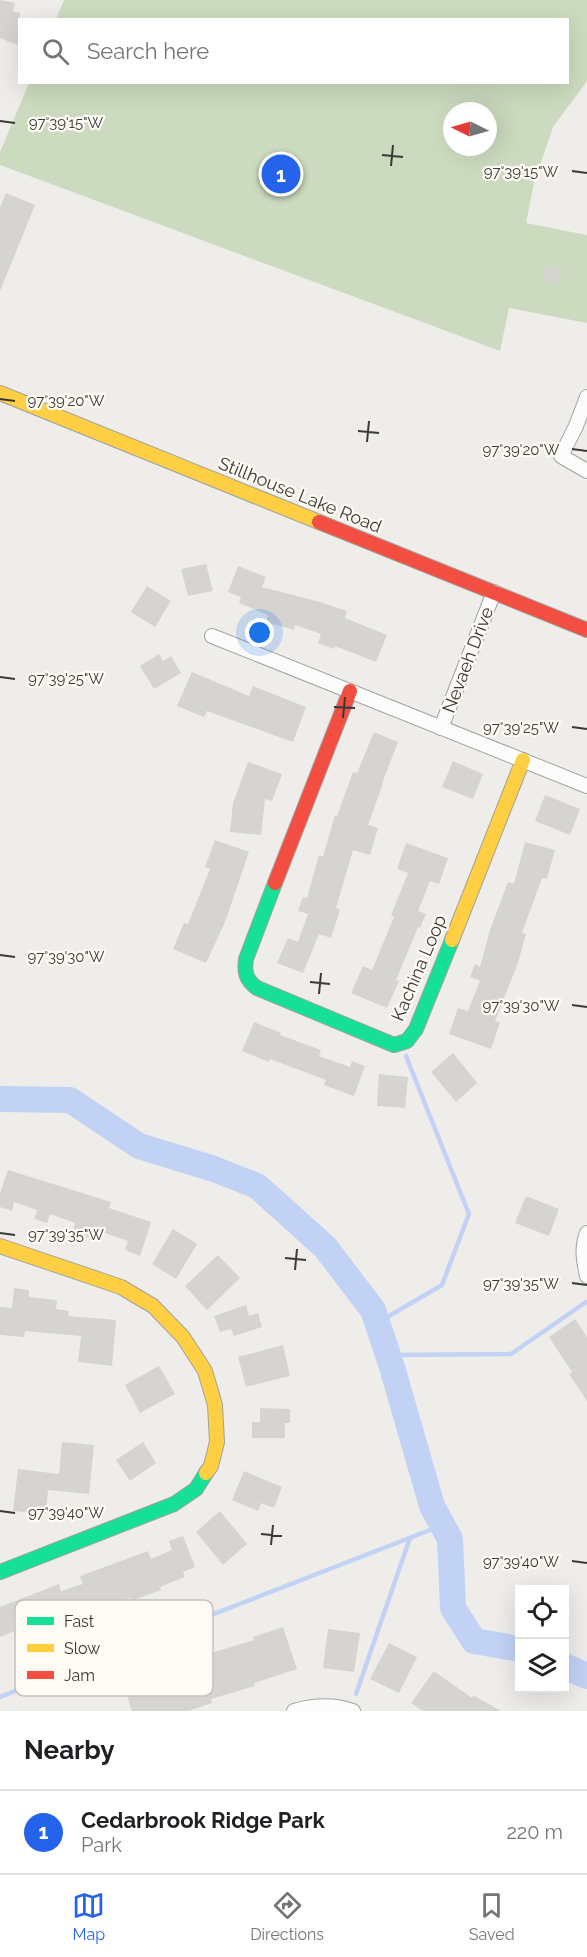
<!DOCTYPE html>
<html lang="en">
<head>
<meta charset="utf-8">
<style>
	body { margin:0; font-family:Raleway,sans-serif; background:#f6f6f6; color:#202124 }
	.controls { position:absolute; right:18px; bottom:18px; display:grid; overflow:hidden; border-radius:0px; box-shadow:0 6px 24px #0002 }
	.controls button { width:54px; height:54px; display:grid; place-items:center; padding:0; border:0; border-bottom:2px solid #e0e0e0; background:#fff; color:#202124; font:30px sans-serif }
	.compass { position:absolute; left:443px; top:102px; width:54px; height:54px; border-radius:50%; background:#fff; box-shadow:0 6px 24px #0002; rotate:275deg }
	.you { position:absolute; left:260px; top:633px; width:21px; height:21px; margin:-15px; border:4px solid #fff; border-radius:50%; background:#1a73e8; box-shadow:0 0 0 9px #1a73e833 }
	.badge { display:grid; place-items:center; width:39px; height:39px; border-radius:50%; background:#2563eb; color:#fff; font-size:20px; font-weight:700 }
	.pin { position:absolute; translate:-50% -50%; border:3px solid #fff; box-shadow:0 2px 6px #0006 }
	.list { margin:0; padding:0; list-style:none }
	h2 { display:flex; justify-content:space-between; align-items:center; height:78px; margin:0; padding:0 24px; font-size:26px }
	h2 small { font-size:20px; font-weight:400; color:#757577 }
	.list li { display:grid; grid-template-columns:39px 1fr auto; gap:18px; align-items:center; box-sizing:border-box; height:84px; padding:0 24px; border-top:2px solid #e0e0e0 }
	.list b { display:block; font-size:22px; white-space:nowrap }
	.list p { margin:0; font-size:20px; white-space:nowrap; color:#757577 }
	.list em { font-size:20px; font-style:normal; color:#757577 }
	.icon { flex:none; width:33px; height:33px; fill:none; stroke:currentColor; stroke-width:2; stroke-linecap:round; stroke-linejoin:round }
	.map { position:relative; flex:none; width:587px; height:1711px; overflow:hidden }
	.search { position:absolute; background:#fff; box-shadow:0 6px 24px #0002; left:18px; right:18px; top:18px; height:66px; display:flex; align-items:center; gap:15px; box-sizing:border-box; padding:0 21px; border-radius:0px; color:#757577; font-size:22px }
	.sheet { height:162px; background:#fff }
	nav { display:flex; justify-content:space-around; align-items:center; box-sizing:border-box; height:84px; border-top:2px solid #e0e0e0; background:#fff; font-size:16px; color:#757577 }
	nav a { display:grid; justify-items:center; gap:3px }
	nav .on { color:#2563eb }
	.map>svg:first-child { display:block }
	.green { fill:#ccdbbf; fill-rule:evenodd }
	.lines { fill:none; stroke-linecap:round; stroke-linejoin:round }
	.stream { stroke:#c2d2f4; stroke-width:4.5 }
	.river { stroke:#c2d2f4; stroke-width:26 }
	.building { fill:#d5d4d1 }
	.street-casing { stroke:#a3a29f; stroke-width:16 }
	.fast-casing { stroke:#a3a29f; stroke-width:16 }
	.slow-casing { stroke:#a3a29f; stroke-width:16 }
	.jam-casing { stroke:#a3a29f; stroke-width:16 }
	.street { stroke:#fdfcfc; stroke-width:14 }
	.fast { stroke:#16e098; stroke-width:14 }
	.slow { stroke:#ffcf43; stroke-width:14 }
	.jam { stroke:#f24e42; stroke-width:14 }
	.ticks { fill:none; stroke:#3a3936; stroke-width:2 }
	.labels { text-anchor:middle; stroke-width:4.5; stroke-linejoin:round; paint-order:stroke }
	.street-label { font-size:18px; fill:#3a3936; stroke:#fefbf5 }
	.key { fill:#fefbf5; stroke:#c3c1bc; stroke-width:1.5 }
	.key-label { font-size:16px; fill:#3a3936 }
	.ticks-label { font-size:15px; text-anchor:middle; fill:#3a3936; stroke:#fefbf5; stroke-width:4.5; stroke-linejoin:round; paint-order:stroke }
</style>
</head>
<body>
<div class="map">
<svg width="587" height="1711" viewBox="0 0 587 1711">
	<rect width="100%" height="100%" fill="#efedea"/>
	<!-- green -->
	<path class="green" d="M64,0H587V81L553,127L534,183L526,223L587,235V323L509,308L500,351L0,165V152L29,83L568,82V20L56,19ZM452,111H488V147H452Z"/>
	<g class="lines">
		<!-- stream -->
		<g class="stream">
			<polyline points="377,1323 442,1285 469,1214 406,1056"/>
			<polyline points="388,1355 511,1354 586,1302"/>
			<polyline points="356,1694 410,1538"/>
			<polyline points="0,1697 443,1525"/>
		</g>
		<!-- river -->
		<g class="river">
			<polyline points="0,1099 70,1100 139,1146 214,1169 257,1186 325,1247 373,1310 392,1367 432,1506 450,1539 453,1608 474,1641 520,1649"/>
			<polyline points="564,1666 587,1676"/>
		</g>
	</g>
	<!-- building -->
	<g class="building">
		<polygon points="0,0 15,3 13,11 20,13 20,46 0,38"/>
		<polygon points="6,193 35,205 0,291 0,208"/>
		<polygon points="546,265 562,268 559,284 543,280"/>
		<polygon points="206,564 213,591 188,596 181,569"/>
		<polygon points="238,566 266,577 262,587 320,602 347,611 345,618 387,635 376,662 335,646 334,649 318,643 321,634 295,625 294,630 266,622 268,615 239,603 241,597 228,592"/>
		<polygon points="147,586 171,601 155,627 131,612"/>
		<polygon points="159,654 163,661 171,656 181,673 154,689 140,666"/>
		<polygon points="192,672 249,696 253,686 306,707 293,742 207,711 204,717 177,706"/>
		<polygon points="374,732 398,742 382,783 383,783 368,825 378,828 370,855 353,850 336,908 340,910 331,938 319,934 303,973 277,963 288,938 298,942 308,914 298,911 303,897 307,898 319,855 323,857 335,815 337,816 353,772 357,773"/>
		<polygon points="453,761 483,774 473,799 442,787"/>
		<polygon points="248,762 282,774 272,801 265,799 261,835 230,832 233,803"/>
		<polygon points="545,795 580,809 570,835 535,821"/>
		<polygon points="215,840 249,852 225,922 206,963 173,949 184,923 188,924 210,869 205,867"/>
		<polygon points="525,842 555,850 547,879 542,878 522,933 526,934 518,963 495,1021 500,1022 491,1049 449,1034 458,1008 468,1011 480,981 470,977 475,964 480,967 490,930 508,882 514,884"/>
		<polygon points="406,843 448,858 439,884 430,881 418,911 426,914 420,928 418,927 396,980 399,981 387,1008 351,993 363,966 372,970 394,917 391,915 408,873 397,869"/>
		<polygon points="254,1022 281,1033 280,1035 321,1050 319,1056 350,1067 352,1061 365,1066 354,1096 324,1085 326,1080 270,1059 269,1062 242,1051"/>
		<polygon points="453,1053 477,1083 456,1102 431,1072"/>
		<polygon points="379,1074 408,1077 405,1108 377,1106"/>
		<polygon points="8,1170 111,1202 109,1208 151,1222 140,1256 125,1250 128,1241 102,1232 99,1241 72,1232 75,1223 50,1214 47,1223 34,1219 37,1210 14,1202 12,1211 0,1207 0,1193"/>
		<polygon points="526,1196 559,1209 549,1236 515,1223"/>
		<polygon points="173,1229 197,1244 176,1279 152,1264"/>
		<polygon points="218,1255 240,1278 207,1310 185,1286"/>
		<polygon points="14,1288 29,1290 29,1297 57,1300 56,1309 69,1311 68,1316 116,1320 112,1366 78,1362 81,1336 25,1331 24,1337 0,1335 0,1307 12,1308"/>
		<polygon points="246,1305 249,1316 258,1313 262,1327 234,1336 231,1329 220,1332 214,1316"/>
		<polygon points="575,1319 587,1337 587,1401 569,1374 572,1372 549,1337"/>
		<polygon points="283,1345 290,1376 246,1387 238,1357"/>
		<polygon points="159,1366 175,1394 140,1413 125,1385"/>
		<polygon points="260,1408 290,1409 290,1423 285,1423 285,1438 252,1438 252,1422 260,1422"/>
		<polygon points="62,1442 94,1445 89,1494 48,1490 46,1514 13,1511 18,1469 59,1474"/>
		<polygon points="143,1442 156,1463 130,1481 116,1460"/>
		<polygon points="244,1471 282,1487 274,1508 261,1503 258,1511 232,1500"/>
		<polygon points="220,1511 247,1544 223,1565 196,1532"/>
		<polygon points="183,1536 195,1567 183,1572 185,1577 160,1587 161,1590 131,1601 130,1598 93,1611 92,1608 46,1624 49,1632 21,1642 17,1630 0,1637 0,1607 59,1584 61,1591 83,1584 80,1576 148,1551 151,1559 172,1550 169,1541"/>
		<polygon points="283,1627 297,1669 254,1683 255,1686 211,1699 212,1703 188,1711 132,1711 126,1693 213,1660 211,1653 254,1640 253,1637"/>
		<polygon points="328,1629 360,1633 354,1672 323,1668"/>
		<polygon points="389,1643 417,1657 399,1693 370,1679"/>
		<polygon points="434,1671 472,1698 473,1695 501,1711 423,1711 411,1703"/>
	</g>
	<g class="lines">
		<defs>
			<g id="street">
				<polyline points="587,397 576,426 561,456 587,471"/>
				<polyline points="212,636 587,786"/>
				<polyline points="441,728 494,592"/>
				<path d="M587,1233C581,1248 584,1262 587,1276"/>
				<path d="M294,1711C314,1705 333,1704 353,1711"/>
			</g>
			<g id="fast">
				<path d="M275,883L246,959C244,972 246,980 257,988L394,1045L407,1041L416,1029L452,940"/>
				<polyline points="0,1572 174,1504 196,1489 206,1473"/>
			</g>
			<g id="slow">
				<polyline points="0,393 319,522"/>
				<polyline points="452,940 523,760"/>
				<polyline points="0,1246 121,1287 153,1306 183,1337 205,1371 215,1405 217,1442 211,1466 206,1473"/>
			</g>
			<g id="jam">
				<polyline points="319,522 587,630"/>
				<polyline points="275,883 350,691"/>
			</g>
		</defs>
		<!-- street casing -->
		<use href="#street" class="street-casing"/>
		<!-- fast casing -->
		<use href="#fast" class="fast-casing"/>
		<!-- slow casing -->
		<use href="#slow" class="slow-casing"/>
		<!-- jam casing -->
		<use href="#jam" class="jam-casing"/>
		<!-- street -->
		<use href="#street" class="street"/>
		<!-- fast -->
		<use href="#fast" class="fast"/>
		<!-- slow -->
		<use href="#slow" class="slow"/>
		<!-- jam -->
		<use href="#jam" class="jam"/>
	</g>
	<!-- ticks -->
	<path class="ticks" d="M0,121L15,123M382,155L403,157M391,166L393,145M572,171L587,173M0,399L15,401M358,431L379,433M367,442L369,421M572,449L587,451M0,677L15,679M334,707L355,708M343,718L345,697M572,727L587,729M0,955L15,957M310,982L330,984M319,994L321,973M572,1005L587,1007M0,1233L15,1235M285,1258L306,1260M295,1270L297,1249M572,1283L587,1285M0,1511L15,1513M261,1534L282,1536M271,1545L273,1525M572,1561L587,1563"/>
	<g class="labels">
		<!-- street labels -->
		<g class="street-label">
			<text transform="translate(300 495) rotate(22)" y="6">Stillhouse Lake Road</text>
			<text transform="translate(468 660) rotate(-69)" y="6">Nevaeh Drive</text>
			<text transform="translate(419 968) rotate(-67)" y="6">Kachina Loop</text>
		</g>
	</g>
	<!-- legend -->
	<rect x="15" y="1600" width="198" height="96" rx="9" class="key"/>
	<rect x="27" y="1617" width="27" height="8" fill="#16e098"/>
	<rect x="27" y="1644" width="27" height="8" fill="#ffcf43"/>
	<rect x="27" y="1671" width="27" height="8" fill="#f24e42"/>
	<g class="key-label">
		<text x="64" y="1627">Fast</text>
		<text x="64" y="1654">Slow</text>
		<text x="64" y="1681">Jam</text>
	</g>
	<g class="ticks-label">
		<text x="66" y="128">97°39'15"W</text>
		<text x="521" y="177">97°39'15"W</text>
		<text x="66" y="406">97°39'20"W</text>
		<text x="521" y="455">97°39'20"W</text>
		<text x="66" y="684">97°39'25"W</text>
		<text x="521" y="733">97°39'25"W</text>
		<text x="66" y="962">97°39'30"W</text>
		<text x="521" y="1011">97°39'30"W</text>
		<text x="66" y="1240">97°39'35"W</text>
		<text x="521" y="1289">97°39'35"W</text>
		<text x="66" y="1518">97°39'40"W</text>
		<text x="521" y="1567">97°39'40"W</text>
	</g>
</svg>
<div class="controls">
<button><svg class="icon" aria-label="locate" viewBox="0 0 24 24"><circle cx="12" cy="12" r="6"/><path d="M12 2v4M12 18v4M2 12h4M18 12h4"/></svg></button>
<button><svg class="icon" aria-label="layers" viewBox="0 0 24 24"><path d="M12 4l9 5-9 5-9-5zM3 14l9 5 9-5"/></svg></button>
</div>
<svg class="compass" viewBox="-18 -18 36 36"><path d="M0-13l5 13h-10z" fill="#e53935"/><path d="M0 13l5-13h-10z" fill="#757577"/></svg>
<div class="you"></div>
<div class="pin badge" style="left:281px;top:174px">1</div>
<div class="search"><svg class="icon" aria-label="search" viewBox="0 0 24 24"><circle cx="10" cy="10" r="6"/><path d="M15 15l6 6"/></svg>Search here</div>
</div>
<section class="sheet">
<h2>Nearby<small></small></h2>
<ul class="list">
<li><span class="badge">1</span><div><b>Cedarbrook Ridge Park</b><p>Park</p></div><em>220 m</em></li>
</ul>
</section>
<nav>
<a class="on"><svg class="icon" aria-label="map" viewBox="0 0 24 24"><path d="M3 6l6-2 6 2 6-2v14l-6 2-6-2-6 2zM9 4v14M15 6v14"/></svg>Map</a>
<a><svg class="icon" aria-label="directions" viewBox="0 0 24 24"><path d="M12 3l9 9-9 9-9-9zM9 14v-3h6M13 9l2 2-2 2"/></svg>Directions</a>
<a><svg class="icon" aria-label="saved" viewBox="0 0 24 24"><path d="M7 4h10v16l-5-4-5 4z"/></svg>Saved</a>
</nav>
</body>
</html>
